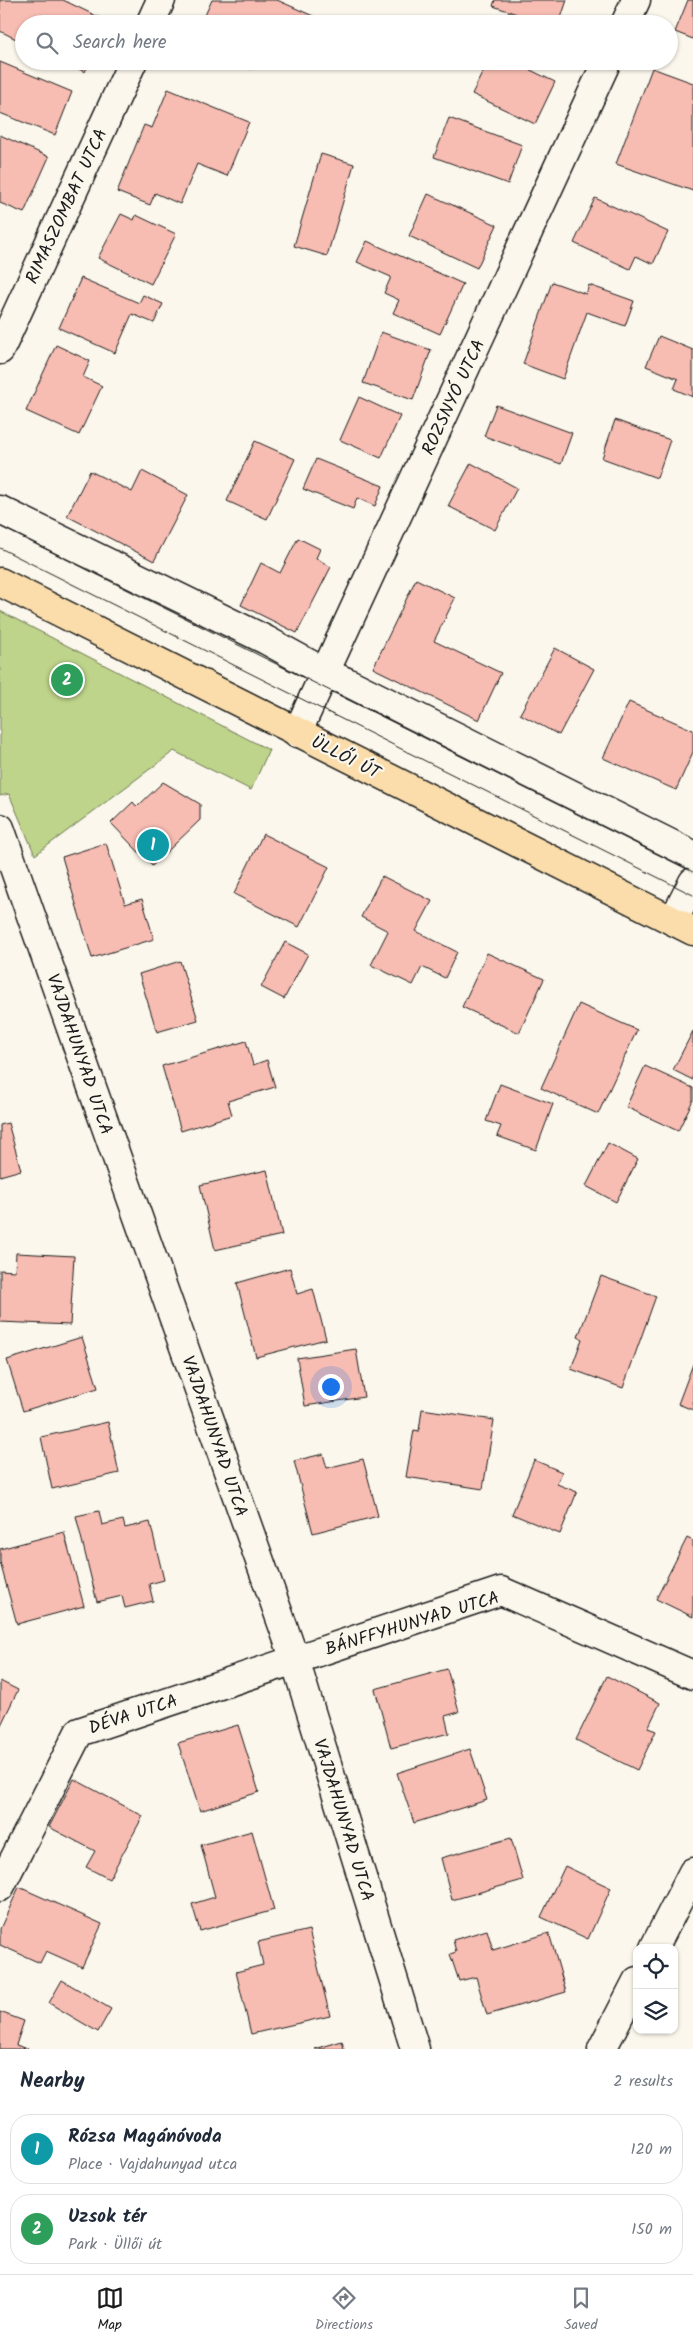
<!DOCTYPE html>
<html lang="en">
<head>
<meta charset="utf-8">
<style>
	body { margin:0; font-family:Kalam,sans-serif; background:#f2f2f3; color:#1f2937 }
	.controls { position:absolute; right:15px; bottom:15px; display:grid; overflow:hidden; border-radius:10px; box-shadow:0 1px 4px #0004 }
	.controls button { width:45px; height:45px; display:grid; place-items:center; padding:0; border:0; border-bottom:1px solid #e0e1e3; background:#fff; color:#1f2937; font:25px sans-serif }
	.you { position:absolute; left:330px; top:1386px; width:18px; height:18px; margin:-12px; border:4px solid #fff; border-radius:50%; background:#1a73e8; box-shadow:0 0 0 8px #1a73e833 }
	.badge { display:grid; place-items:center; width:32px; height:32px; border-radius:50%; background:#1c1c1c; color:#fff; font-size:16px; font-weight:700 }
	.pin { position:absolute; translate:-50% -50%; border:2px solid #fff; box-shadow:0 1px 5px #0006 }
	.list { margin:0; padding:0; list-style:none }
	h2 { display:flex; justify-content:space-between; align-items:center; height:65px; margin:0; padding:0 20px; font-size:21px }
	h2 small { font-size:16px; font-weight:400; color:#747a83 }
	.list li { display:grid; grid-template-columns:32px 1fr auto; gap:15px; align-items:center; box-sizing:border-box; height:70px; margin:0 10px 10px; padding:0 10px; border:1px solid #e0e1e3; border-radius:20px }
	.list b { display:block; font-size:19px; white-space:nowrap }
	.list p { margin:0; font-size:16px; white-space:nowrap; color:#747a83 }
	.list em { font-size:16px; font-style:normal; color:#747a83 }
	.icon { flex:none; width:28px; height:28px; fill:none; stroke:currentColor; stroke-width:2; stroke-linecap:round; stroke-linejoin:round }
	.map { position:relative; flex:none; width:693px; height:2049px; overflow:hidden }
	.search { position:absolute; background:#fff; box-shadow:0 1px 4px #0004; left:15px; right:15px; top:15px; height:55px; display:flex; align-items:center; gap:12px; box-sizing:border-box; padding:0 18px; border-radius:28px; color:#747a83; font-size:19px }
	.sheet { height:225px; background:#fff }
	nav { display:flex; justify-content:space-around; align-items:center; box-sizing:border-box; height:70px; border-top:1px solid #e0e1e3; background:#fff; font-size:14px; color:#747a83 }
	nav a { display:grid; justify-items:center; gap:2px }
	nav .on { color:#1c1c1c }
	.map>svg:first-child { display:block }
	.green { fill:#bed48a; stroke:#6d7853 }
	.building { fill:#f7bcb2; stroke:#1c1c1c }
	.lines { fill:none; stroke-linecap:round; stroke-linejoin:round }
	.minor-casing { stroke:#1c1c1c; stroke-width:31 }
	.major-casing { stroke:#1c1c1c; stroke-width:31 }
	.minor { stroke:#fbf7ec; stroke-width:28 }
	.major { stroke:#fbddab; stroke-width:28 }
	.tram { stroke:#1c1c1c; stroke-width:1 }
	.labels { text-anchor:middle; stroke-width:4.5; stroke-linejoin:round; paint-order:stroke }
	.street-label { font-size:18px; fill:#1c1c1c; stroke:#fbf7ec }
</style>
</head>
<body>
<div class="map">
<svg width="693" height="2049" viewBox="0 0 693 2049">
	<rect width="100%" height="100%" fill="#fbf7ec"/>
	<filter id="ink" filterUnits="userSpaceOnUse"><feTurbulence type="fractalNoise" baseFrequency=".02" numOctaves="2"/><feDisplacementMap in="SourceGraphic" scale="10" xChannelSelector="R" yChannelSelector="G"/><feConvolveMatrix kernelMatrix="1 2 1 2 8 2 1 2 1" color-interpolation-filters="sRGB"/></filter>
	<g filter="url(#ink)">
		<!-- green -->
		<polygon class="green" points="0,611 269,750 251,790 174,751 35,855 9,794 0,796"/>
		<!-- building -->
		<g class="building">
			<polygon points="0,0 63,0 109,22 108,24 24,24 24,43 0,31"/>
			<polygon points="212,0 277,0 331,24 279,24 273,21 271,24 201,24"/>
			<polygon points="495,0 567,0 559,24 514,24 517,14 493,6"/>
			<polygon points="688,0 693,0 693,39 675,32"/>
			<polygon points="62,61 90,61 85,72"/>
			<polygon points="233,61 255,61 251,69"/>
			<polygon points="488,61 507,70 512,61 555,82 535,124 472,94"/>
			<polygon points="0,62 72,92 55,135 0,113"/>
			<polygon points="652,68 693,83 693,191 616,164"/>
			<polygon points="168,89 249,122 227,176 197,164 180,204 155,193 150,205 117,192 144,125 152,128"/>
			<polygon points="449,118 522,145 508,184 434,157"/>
			<polygon points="0,135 49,157 24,213 0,203"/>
			<polygon points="321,154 354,164 327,256 294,246"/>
			<polygon points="428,194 497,225 477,268 409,236"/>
			<polygon points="595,198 668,232 653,264 636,256 630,269 574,243"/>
			<polygon points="121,214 134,220 136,215 176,234 151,284 98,258"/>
			<polygon points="367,241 463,284 440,334 393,313 399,300 384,293 391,277 357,262"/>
			<polygon points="81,278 139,303 143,295 163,304 154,323 132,314 115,353 59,328"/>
			<polygon points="552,282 586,294 589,285 634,301 625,326 587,312 563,379 523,364"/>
			<polygon points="381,332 431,350 413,400 363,383"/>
			<polygon points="659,336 693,350 693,397 674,389 678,379 646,366"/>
			<polygon points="56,345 90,361 83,377 102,386 79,435 26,411"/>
			<polygon points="359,397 400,416 381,458 340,440"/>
			<polygon points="496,405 572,433 561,464 484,436"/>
			<polygon points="615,420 670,440 657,478 602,458"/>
			<polygon points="255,441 295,459 267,519 227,501"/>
			<polygon points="316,459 383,486 375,506 357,498 353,509 303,489"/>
			<polygon points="471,463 517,488 495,530 448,506"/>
			<polygon points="90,471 132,492 142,471 188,495 154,561 67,516"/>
			<polygon points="298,538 320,549 316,558 331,567 297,633 241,605 261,563 280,573"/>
			<polygon points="416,579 455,598 434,641 501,673 479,720 373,668"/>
			<polygon points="555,648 594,669 559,735 520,714"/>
			<polygon points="629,702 693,730 693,752 676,790 603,758"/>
			<polygon points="163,782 200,804 200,820 152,866 111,823 133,802 137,807"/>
			<polygon points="263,834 329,867 299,927 234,894"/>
			<polygon points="106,843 125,904 142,899 154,939 92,958 62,857"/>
			<polygon points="382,876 432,901 416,931 457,952 445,978 422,967 413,985 371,965 388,931 361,917"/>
			<polygon points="285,942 308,954 284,999 261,987"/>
			<polygon points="487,953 544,979 519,1033 462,1007"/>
			<polygon points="180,961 198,1020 157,1032 139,974"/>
			<polygon points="579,1004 637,1030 598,1114 541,1088"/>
			<polygon points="693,1031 693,1080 673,1070"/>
			<polygon points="246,1041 253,1065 267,1060 275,1087 228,1101 232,1115 181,1131 162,1066"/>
			<polygon points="645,1066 693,1088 693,1100 678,1131 626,1107"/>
			<polygon points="500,1084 553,1104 536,1150 497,1136 501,1126 486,1121"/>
			<polygon points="8,1123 21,1170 0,1176 0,1125"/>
			<polygon points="608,1143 638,1159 616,1202 586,1186"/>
			<polygon points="267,1170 282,1235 215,1250 200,1185"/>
			<polygon points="16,1253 74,1256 70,1325 0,1322 0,1270 15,1271"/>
			<polygon points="290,1268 297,1294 313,1289 326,1339 256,1357 237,1283"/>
			<polygon points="601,1276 656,1296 623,1388 571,1369 582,1339 578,1337"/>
			<polygon points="82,1337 98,1388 23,1411 7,1360"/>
			<polygon points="356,1349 364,1397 305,1406 297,1358"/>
			<polygon points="693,1364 693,1410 678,1404"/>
			<polygon points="422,1409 494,1420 483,1489 406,1477 414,1430 419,1431"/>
			<polygon points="108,1422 119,1473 52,1489 41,1437"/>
			<polygon points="323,1454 327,1468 363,1459 378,1516 313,1533 294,1461"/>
			<polygon points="534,1460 562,1472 557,1484 577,1492 560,1534 512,1514"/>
			<polygon points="99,1511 102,1525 123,1520 125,1528 150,1522 164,1580 149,1584 153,1601 125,1608 122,1596 97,1602 76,1516"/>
			<polygon points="64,1532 84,1606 17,1624 0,1562 0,1549"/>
			<polygon points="687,1538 693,1541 693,1617 656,1599"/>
			<polygon points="447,1669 459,1712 445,1716 449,1733 391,1748 375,1689"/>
			<polygon points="607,1676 660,1703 648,1728 656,1731 637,1770 576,1740"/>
			<polygon points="0,1681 18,1690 0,1727"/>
			<polygon points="238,1725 259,1792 200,1811 178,1743"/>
			<polygon points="470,1749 487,1800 414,1823 397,1773"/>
			<polygon points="74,1779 143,1816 109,1879 86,1867 95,1851 49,1827"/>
			<polygon points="252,1831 274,1910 200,1931 192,1904 215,1897 201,1845"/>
			<polygon points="511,1838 523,1880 452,1900 441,1858"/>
			<polygon points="565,1866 611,1888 588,1939 541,1917"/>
			<polygon points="19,1887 102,1924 82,1967 46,1951 40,1963 0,1945 0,1929"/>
			<polygon points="309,1930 330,2016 251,2034 236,1972 263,1965 258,1942"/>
			<polygon points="487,1930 493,1950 549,1933 566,1992 487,2015 476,1977 459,1981 450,1954 456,1952 453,1940"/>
			<polygon points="62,1980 111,2009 98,2032 49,2003"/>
			<polygon points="0,2012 24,2021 16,2045 28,2049 0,2049"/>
			<polygon points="342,2041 344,2049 315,2049"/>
		</g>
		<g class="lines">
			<defs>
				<g id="minor">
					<polyline points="150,24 161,0"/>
					<polyline points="625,24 636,0"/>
					<polyline points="0,350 133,61"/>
					<polyline points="0,510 266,640 326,673 347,682 693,855"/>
					<polyline points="297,733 607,61"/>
					<polyline points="0,828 295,1660 415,2049"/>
					<polyline points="673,921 693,882"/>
					<polyline points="0,1887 79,1732 501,1591 693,1675"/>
					<polyline points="654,1948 693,1872"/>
					<polyline points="602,2049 637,1981"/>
				</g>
				<polyline id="major" points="0,582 693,931"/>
			</defs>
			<!-- minor casing -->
			<use href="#minor" class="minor-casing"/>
			<!-- major casing -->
			<use href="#major" class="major-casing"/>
			<!-- minor -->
			<use href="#minor" class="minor"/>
			<!-- major -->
			<use href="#major" class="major"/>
			<!-- tram -->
			<g class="tram">
				<polyline points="0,526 693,872"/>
				<polyline points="0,548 693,895"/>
			</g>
		</g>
	</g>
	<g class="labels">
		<!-- street labels -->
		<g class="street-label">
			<text transform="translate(66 206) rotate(-65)" y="6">RIMASZOMBAT UTCA</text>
			<text transform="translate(453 397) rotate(-65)" y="6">ROZSNYÓ UTCA</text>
			<text transform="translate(346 757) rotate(27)" y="6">ÜLLŐI ÚT</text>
			<text transform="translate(80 1054) rotate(71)" y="6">VAJDAHUNYAD UTCA</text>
			<text transform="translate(215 1436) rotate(71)" y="6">VAJDAHUNYAD UTCA</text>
			<text transform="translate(412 1623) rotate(-17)" y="6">BÁNFFYHUNYAD UTCA</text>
			<text transform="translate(133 1714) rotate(-18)" y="6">DÉVA UTCA</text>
			<text transform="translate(344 1820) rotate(73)" y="6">VAJDAHUNYAD UTCA</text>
		</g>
	</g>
</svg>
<div class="controls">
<button><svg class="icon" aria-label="locate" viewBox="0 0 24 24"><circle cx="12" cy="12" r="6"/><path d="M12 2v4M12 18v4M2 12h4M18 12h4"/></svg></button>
<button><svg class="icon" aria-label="layers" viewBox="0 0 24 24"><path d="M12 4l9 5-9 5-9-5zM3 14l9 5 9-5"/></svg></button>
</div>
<div class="you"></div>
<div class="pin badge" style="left:153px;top:845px;background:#0f9aa8">1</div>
<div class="pin badge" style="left:67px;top:680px;background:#2e9e5b">2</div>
<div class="search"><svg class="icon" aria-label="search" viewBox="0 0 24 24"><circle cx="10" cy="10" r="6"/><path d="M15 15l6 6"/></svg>Search here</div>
</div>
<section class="sheet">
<h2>Nearby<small>2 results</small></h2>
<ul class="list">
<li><span class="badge" style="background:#0f9aa8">1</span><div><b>Rózsa Magánóvoda</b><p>Place · Vajdahunyad utca</p></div><em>120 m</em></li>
<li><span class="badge" style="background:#2e9e5b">2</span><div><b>Uzsok tér</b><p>Park · Üllői út</p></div><em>150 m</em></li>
</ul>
</section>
<nav>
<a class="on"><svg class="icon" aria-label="map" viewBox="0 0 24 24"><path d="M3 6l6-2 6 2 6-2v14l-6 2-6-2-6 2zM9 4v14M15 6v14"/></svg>Map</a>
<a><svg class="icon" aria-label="directions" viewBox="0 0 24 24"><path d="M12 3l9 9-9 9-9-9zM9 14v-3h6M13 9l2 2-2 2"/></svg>Directions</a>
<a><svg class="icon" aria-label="saved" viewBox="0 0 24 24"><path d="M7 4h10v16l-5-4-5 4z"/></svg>Saved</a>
</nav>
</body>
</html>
